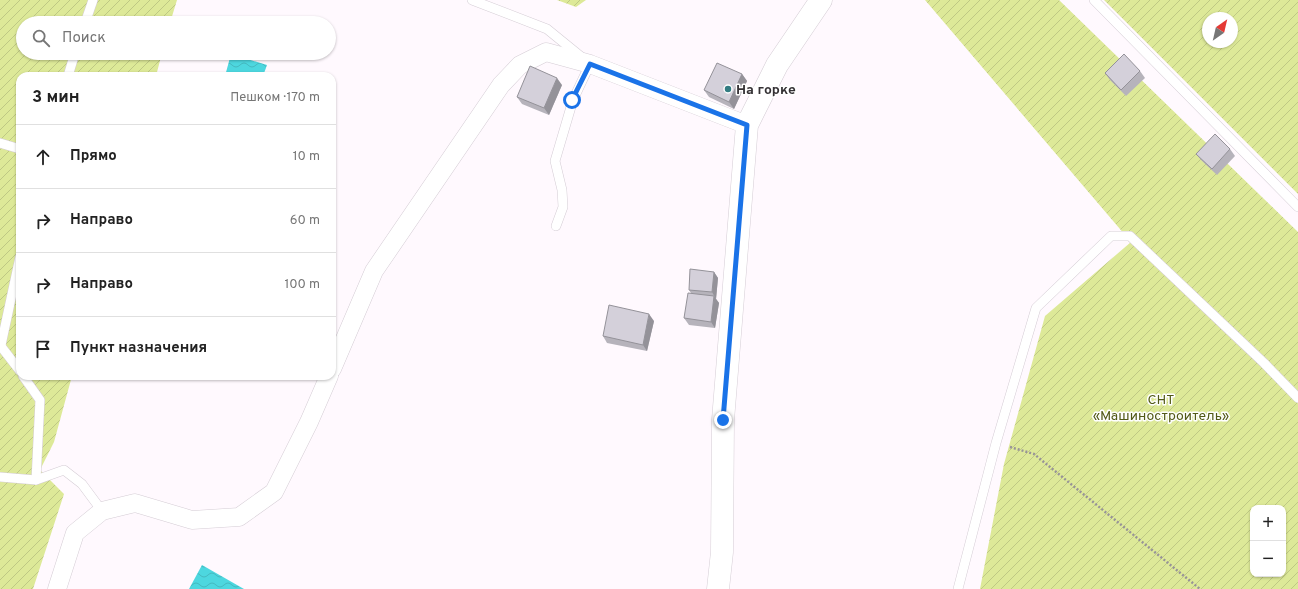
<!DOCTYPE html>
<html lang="ru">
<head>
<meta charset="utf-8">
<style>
	body { margin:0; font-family:Overpass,sans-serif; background:#f6f6f6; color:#222 }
	.controls { position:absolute; right:12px; bottom:12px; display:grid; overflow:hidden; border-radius:8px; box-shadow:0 1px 3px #0004 }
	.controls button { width:36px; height:36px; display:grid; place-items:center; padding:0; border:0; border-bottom:1px solid #e0e0e0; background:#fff; color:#222; font:20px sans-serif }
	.compass { position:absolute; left:1202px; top:12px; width:36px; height:36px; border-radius:50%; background:#fff; box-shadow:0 1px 3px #0004; rotate:34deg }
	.stop { position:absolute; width:12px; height:12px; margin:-9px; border:3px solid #1a73e8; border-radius:50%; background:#fff }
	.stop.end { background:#1a73e8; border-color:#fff; box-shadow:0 1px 4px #0008 }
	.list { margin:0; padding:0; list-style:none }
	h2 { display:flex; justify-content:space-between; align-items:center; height:52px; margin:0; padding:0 16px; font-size:17px }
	h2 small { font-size:13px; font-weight:400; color:#767676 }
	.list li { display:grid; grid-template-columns:26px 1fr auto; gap:12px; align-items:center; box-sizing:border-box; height:64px; padding:0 16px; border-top:1px solid #e0e0e0 }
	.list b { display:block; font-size:15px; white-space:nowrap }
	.list em { font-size:13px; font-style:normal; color:#767676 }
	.icon { flex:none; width:22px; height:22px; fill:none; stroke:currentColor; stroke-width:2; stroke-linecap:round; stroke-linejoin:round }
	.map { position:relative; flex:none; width:1298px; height:589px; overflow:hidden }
	.search { position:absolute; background:#fff; box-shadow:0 1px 3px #0004; left:16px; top:16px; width:320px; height:44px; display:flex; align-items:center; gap:10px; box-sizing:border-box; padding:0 14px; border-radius:22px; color:#767676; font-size:15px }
	.panel { position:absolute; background:#fff; box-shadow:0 1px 3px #0004; left:16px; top:72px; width:320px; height:308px; border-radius:12px }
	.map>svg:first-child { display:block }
	.garden { fill:url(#garden-furrows); fill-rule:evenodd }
	.water { fill:url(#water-waves) }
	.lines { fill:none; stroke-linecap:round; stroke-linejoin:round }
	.lane-casing { stroke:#d5cdd5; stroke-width:10 }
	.street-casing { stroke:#d5cdd5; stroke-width:19 }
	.secondary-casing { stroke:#d5cdd5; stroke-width:23 }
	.path { stroke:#979397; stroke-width:2.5; stroke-dasharray:2 2; stroke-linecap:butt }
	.lane { stroke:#fff; stroke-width:9 }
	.street { stroke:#fff; stroke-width:18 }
	.secondary { stroke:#fff; stroke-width:22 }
	.wall { fill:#b6b3bb }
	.shaded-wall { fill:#949299 }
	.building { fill:#d4d0da; stroke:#949299 }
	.route { stroke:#1a73e8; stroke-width:5 }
	.poi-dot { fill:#337c82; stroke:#fff; stroke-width:1.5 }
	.labels { text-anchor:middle; stroke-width:3; stroke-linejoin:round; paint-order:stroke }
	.poi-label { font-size:14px; font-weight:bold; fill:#343134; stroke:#fff; text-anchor:start }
	.park-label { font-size:14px; fill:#525a18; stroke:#fff }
</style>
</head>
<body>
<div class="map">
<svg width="1298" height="589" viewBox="0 0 1298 589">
	<defs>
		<pattern id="garden-furrows" width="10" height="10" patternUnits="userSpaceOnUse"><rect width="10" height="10" fill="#dde998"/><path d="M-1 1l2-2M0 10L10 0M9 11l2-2" fill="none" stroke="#bec884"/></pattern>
		<pattern id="water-waves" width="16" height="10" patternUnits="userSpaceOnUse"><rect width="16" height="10" fill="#4dd7df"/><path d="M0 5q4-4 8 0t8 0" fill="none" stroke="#44b9c0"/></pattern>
	</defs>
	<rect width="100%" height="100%" fill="#fff9fe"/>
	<!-- garden -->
	<g class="garden">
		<polygon points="0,0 177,0 170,23 23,23 23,53 162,53 156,76 20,76 20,376 72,376 54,442 40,470 64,494 33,589 0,589"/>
		<polygon points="557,0 586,0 576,7"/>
		<path d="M925,0H1059L1298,232V589H980L1004,464L1045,316L1131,242ZM1253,508H1283V574H1253Z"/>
		<path d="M1104,0H1298V194ZM1208,18H1232V42H1208Z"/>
	</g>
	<!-- water -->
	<g class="water">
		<polygon points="231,54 267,65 263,76 225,76"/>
		<polygon points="202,565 244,589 189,589"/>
	</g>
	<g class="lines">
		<defs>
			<g id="lane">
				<polyline points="472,0 547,29 590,64 573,100 555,161 562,190 563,207 556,226"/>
				<polyline points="1094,0 1298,207"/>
				<polyline points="85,23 93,0"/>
				<polyline points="68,76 75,53"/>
				<polyline points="0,143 20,149"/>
				<polyline points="0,345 20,371"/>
				<polyline points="1,345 20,257"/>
				<polyline points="23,376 40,400 36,480"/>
				<polyline points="0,477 36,480 64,470 82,484 102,511"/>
				<polyline points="958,589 996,443 1036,308 1111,236 1130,236 1264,363 1298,398"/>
			</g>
			<g id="street">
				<polyline points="332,369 374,271 501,85 520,65 546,52 590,64 747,125"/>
				<polyline points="57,589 75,533 102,511 135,503 192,520 239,517 274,492 309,422 329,376"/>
			</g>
			<polyline id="secondary" points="718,589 722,552 723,420 747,125 777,65 821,0"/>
		</defs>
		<!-- lane casing -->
		<use href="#lane" class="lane-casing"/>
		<!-- street casing -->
		<use href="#street" class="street-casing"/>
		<!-- secondary casing -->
		<use href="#secondary" class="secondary-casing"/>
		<!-- path -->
		<polyline class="path" points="1010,447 1034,454 1200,589"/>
		<!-- lane -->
		<use href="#lane" class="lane"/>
		<!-- street -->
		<use href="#street" class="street"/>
		<!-- secondary -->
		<use href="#secondary" class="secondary"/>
	</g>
	<!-- wall -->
	<g class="wall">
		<polygon points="1140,71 1145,78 1126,96 1110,80 1105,73"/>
		<polygon points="742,74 747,81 734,109 709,97 704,90"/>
		<polygon points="562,85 549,115 522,104 517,97"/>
		<polygon points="1230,149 1235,156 1217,175 1201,160 1196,154"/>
		<polygon points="714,272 718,278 716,299 719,303 715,328 689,325 684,318 691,293 689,290"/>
		<polygon points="654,321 647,351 607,343 603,336"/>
	</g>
	<!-- shaded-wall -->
	<g class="shaded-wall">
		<polygon points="742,74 747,81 734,109 729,102"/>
		<polygon points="557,78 562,85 549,115 544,108"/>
		<polygon points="714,272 718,278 716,299 712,292"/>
		<polygon points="714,296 719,303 715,328 711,322"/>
		<polygon points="649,314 654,321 647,351 643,345"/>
	</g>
	<!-- building -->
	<g class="building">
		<polygon points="1124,54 1140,71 1121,90 1105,73"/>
		<polygon points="717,63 742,74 729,102 704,90"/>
		<polygon points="530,66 557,78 544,108 517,97"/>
		<polygon points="1215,134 1230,149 1212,169 1196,154"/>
		<polygon points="690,269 714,272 712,292 689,290"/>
		<polygon points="688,293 714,296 711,322 684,318"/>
		<polygon points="609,305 649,314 643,345 603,336"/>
	</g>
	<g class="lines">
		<!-- route -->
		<polyline class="route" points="572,100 590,64 747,125 723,420"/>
	</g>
	<!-- markers -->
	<circle class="poi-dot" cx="728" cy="89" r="4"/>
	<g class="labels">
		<!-- poi labels -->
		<g class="poi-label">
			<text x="736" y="94">На горке</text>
		</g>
		<!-- park labels -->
		<g class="park-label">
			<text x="1161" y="404">СНТ<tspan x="1161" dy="16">«Машиностроитель»</tspan></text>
		</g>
	</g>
</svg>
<div class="controls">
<button>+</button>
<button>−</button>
</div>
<svg class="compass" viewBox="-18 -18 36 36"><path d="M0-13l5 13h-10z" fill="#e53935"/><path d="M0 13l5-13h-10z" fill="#767676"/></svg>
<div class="stop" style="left:572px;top:100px"></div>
<div class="stop end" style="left:723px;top:420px"></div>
<div class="search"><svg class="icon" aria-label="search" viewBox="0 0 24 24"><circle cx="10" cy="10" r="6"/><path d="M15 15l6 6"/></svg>Поиск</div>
<section class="panel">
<h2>3 мин<small>Пешком · 170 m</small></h2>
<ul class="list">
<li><svg class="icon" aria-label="ahead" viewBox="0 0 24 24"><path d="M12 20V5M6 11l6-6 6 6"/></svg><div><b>Прямо</b></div><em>10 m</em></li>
<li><svg class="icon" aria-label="right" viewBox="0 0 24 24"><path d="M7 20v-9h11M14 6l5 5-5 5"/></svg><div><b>Направо</b></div><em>60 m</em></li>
<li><svg class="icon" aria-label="right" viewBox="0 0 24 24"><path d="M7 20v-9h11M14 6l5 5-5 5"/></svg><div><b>Направо</b></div><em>100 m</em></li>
<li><svg class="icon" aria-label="arrive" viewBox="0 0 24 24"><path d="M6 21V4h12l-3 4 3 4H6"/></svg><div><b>Пункт назначения</b></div></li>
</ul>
</section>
</div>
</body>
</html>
